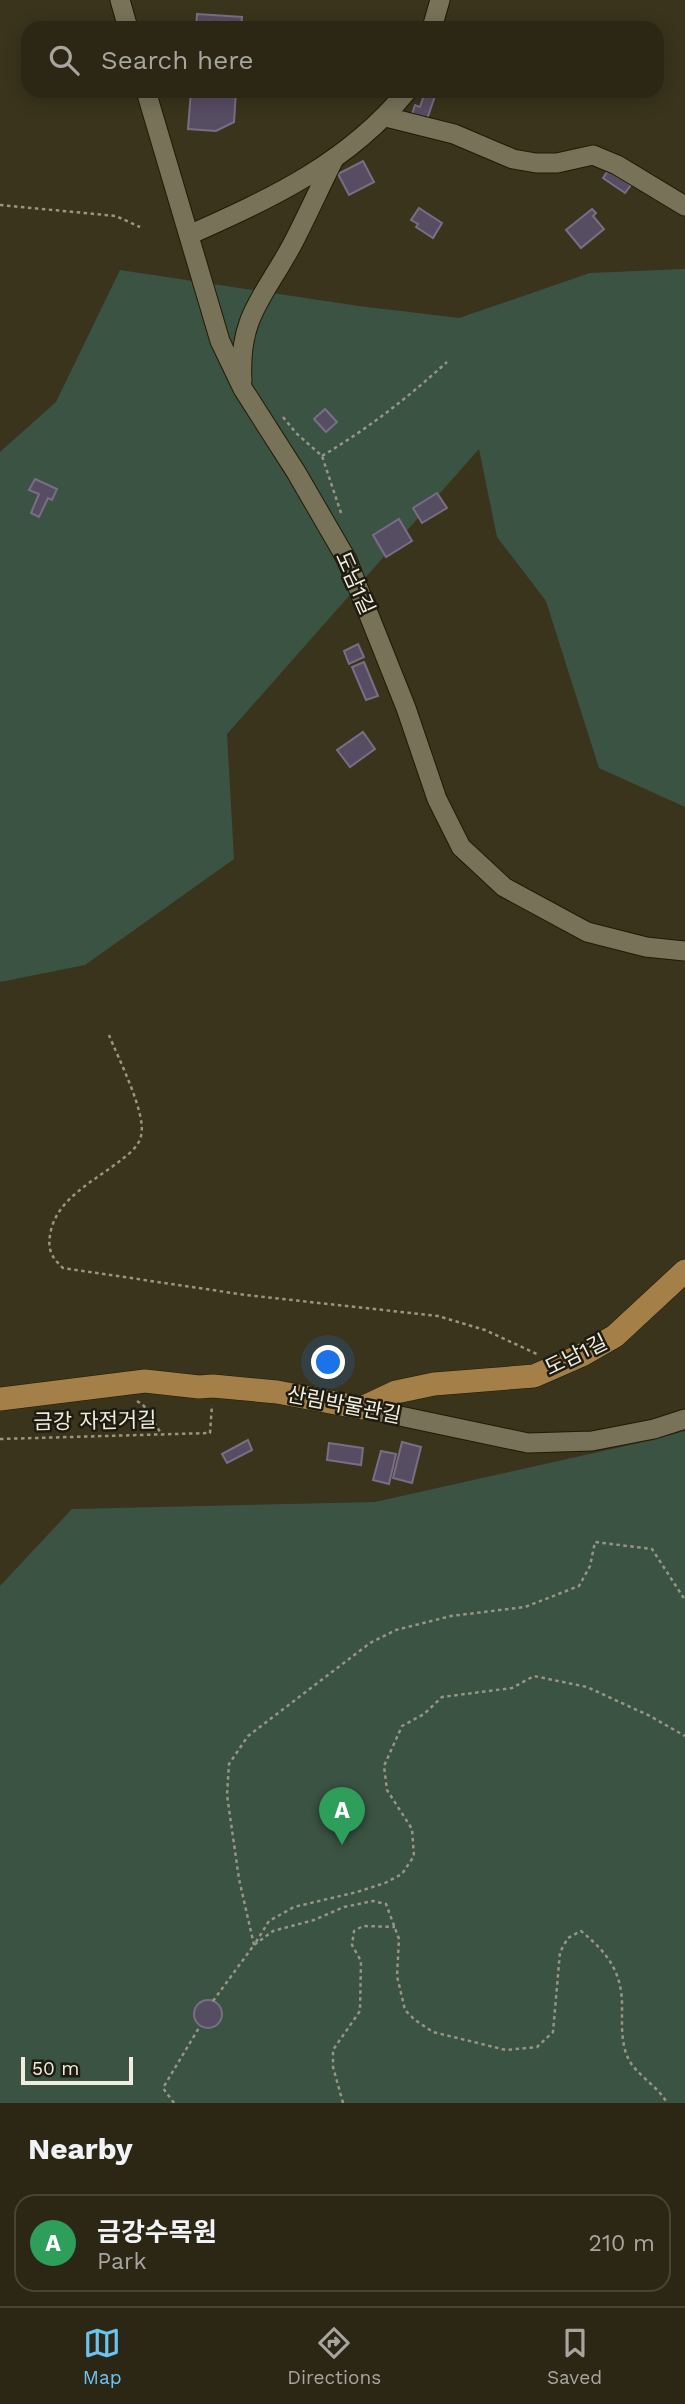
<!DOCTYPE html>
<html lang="en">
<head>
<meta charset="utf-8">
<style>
	body { margin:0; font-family:"Work Sans","Noto Sans KR",sans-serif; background:#383322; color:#f1f3f6 }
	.scale { position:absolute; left:21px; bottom:18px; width:112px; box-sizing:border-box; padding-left:7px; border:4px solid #f0ecde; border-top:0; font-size:19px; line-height:24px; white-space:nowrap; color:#f0ecde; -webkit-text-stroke:5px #1e1b11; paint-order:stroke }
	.you { position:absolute; left:329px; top:1363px; width:24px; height:24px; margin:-18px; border:5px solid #fff; border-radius:50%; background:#1a73e8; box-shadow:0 0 0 10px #1a73e833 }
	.badge { display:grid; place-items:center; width:46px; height:46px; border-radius:50%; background:#6cc3f2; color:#fff; font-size:23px; font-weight:700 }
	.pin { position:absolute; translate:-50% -58px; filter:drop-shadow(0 2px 4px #0008) }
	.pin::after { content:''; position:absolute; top:37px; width:24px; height:21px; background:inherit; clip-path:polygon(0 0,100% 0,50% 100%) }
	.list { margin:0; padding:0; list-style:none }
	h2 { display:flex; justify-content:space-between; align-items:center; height:91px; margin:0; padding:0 28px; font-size:30px }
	h2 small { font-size:23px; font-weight:400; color:#a6a5a0 }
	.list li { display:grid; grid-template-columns:46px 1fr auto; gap:21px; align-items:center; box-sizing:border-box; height:98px; margin:0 14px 14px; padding:0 14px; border:2px solid #484434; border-radius:21px }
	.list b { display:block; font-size:26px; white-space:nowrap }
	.list p { margin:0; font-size:23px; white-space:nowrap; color:#a6a5a0 }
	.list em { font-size:23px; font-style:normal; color:#a6a5a0 }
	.icon { flex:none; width:38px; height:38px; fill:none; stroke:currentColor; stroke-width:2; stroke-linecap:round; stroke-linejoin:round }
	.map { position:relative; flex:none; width:685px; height:2103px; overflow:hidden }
	.search { position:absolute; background:#2c2715; box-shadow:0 4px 18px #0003; left:21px; right:21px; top:21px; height:77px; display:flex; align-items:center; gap:18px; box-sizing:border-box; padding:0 24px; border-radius:21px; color:#a6a5a0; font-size:26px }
	.sheet { height:203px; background:#2c2715 }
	nav { display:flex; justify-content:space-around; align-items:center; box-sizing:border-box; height:98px; border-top:2px solid #484434; background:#2c2715; font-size:19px; color:#a6a5a0 }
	nav a { display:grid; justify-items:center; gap:4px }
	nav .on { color:#6cc3f2 }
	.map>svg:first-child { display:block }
	.green { fill:#3b5343 }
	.building { fill:#574d63; stroke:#786e86; stroke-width:2 }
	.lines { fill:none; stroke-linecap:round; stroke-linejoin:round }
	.minor-casing { stroke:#211b04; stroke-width:21 }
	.major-casing { stroke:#211b04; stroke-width:24 }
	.path { stroke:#999582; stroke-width:2.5; stroke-dasharray:3.5 3.5; stroke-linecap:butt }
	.minor { stroke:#787258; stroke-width:19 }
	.major { stroke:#a47f48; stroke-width:23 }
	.labels { text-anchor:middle; stroke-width:5; stroke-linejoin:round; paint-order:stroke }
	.street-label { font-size:21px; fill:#f0ecde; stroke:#1e1b11 }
</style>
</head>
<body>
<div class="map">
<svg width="685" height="2103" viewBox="0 0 685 2103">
	<rect width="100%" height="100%" fill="#3a341c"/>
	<!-- green -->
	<g class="green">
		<polygon points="685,269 685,807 599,768 546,601 497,537 479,449 227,734 234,859 85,965 0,982 0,452 56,402 120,270 359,306 459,318 590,273"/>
		<polygon points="685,1431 685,2103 0,2103 0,1586 72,1509 375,1502 652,1440"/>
	</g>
	<!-- building -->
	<g class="building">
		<polygon points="197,14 242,17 241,28 196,28"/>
		<polygon points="191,91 236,91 234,122 216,131 188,129"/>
		<polygon points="425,92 435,96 426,122 411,117 415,105 420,107"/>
		<polygon points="363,161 374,182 349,195 338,174"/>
		<polygon points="609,169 631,185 625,193 603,178"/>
		<polygon points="419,208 442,223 433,238 416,227 418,224 411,220"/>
		<polygon points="592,209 596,213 593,216 604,229 581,248 566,230"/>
		<polygon points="325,409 337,422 326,432 314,419"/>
		<polygon points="35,479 57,489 52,500 48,498 39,517 31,513 39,494 29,490"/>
		<polygon points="437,493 447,508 422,523 413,508"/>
		<polygon points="399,519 412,541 386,557 373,535"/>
		<polygon points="358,644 364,657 349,664 344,651"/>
		<polygon points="364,662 378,696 366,700 352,667"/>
		<polygon points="363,732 375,749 350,767 337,750"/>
		<polygon points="248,1440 252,1450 227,1463 222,1454"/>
		<polygon points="402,1442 421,1447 412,1483 393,1478"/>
		<polygon points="329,1443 363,1448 361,1465 327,1460"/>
		<polygon points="381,1451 396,1454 389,1484 373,1480"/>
		<circle cx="208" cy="2014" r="14"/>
	</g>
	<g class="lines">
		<defs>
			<g id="minor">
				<polyline points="120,0 128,28"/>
				<polyline points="432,28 440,0"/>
				<polyline points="146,91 220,341 243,389 296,472 347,560 406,708 437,799 461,847 504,887 587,932 646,947 685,951"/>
				<polyline points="386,117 454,134 513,159 536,163 557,163 593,155 617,165 685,206"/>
				<path d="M189,235C272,198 348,163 407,91"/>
				<path d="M242,381C238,316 265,296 293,243C307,216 319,189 333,161"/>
				<polyline points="362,1408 528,1443 592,1441 654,1429 685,1419"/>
			</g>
			<polyline id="major" points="0,1399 145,1381 199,1387 213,1386 277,1392 362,1408 396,1392 434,1384 534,1376 582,1355 615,1336 685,1271"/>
		</defs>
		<!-- minor casing -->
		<use href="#minor" class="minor-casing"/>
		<!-- major casing -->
		<use href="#major" class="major-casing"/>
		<!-- path -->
		<g class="path">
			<polyline points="0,205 116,216 140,227"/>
			<polyline points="283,417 296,433 322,456 341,513"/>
			<path d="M322,456C370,427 405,400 447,362"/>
			<path d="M109,1035C118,1058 147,1114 141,1136C139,1146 129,1154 121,1160C96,1180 59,1197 51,1230C47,1248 50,1256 63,1268L246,1295L438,1316L485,1330L537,1354"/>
			<polyline points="137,1401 144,1406 162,1435"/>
			<polyline points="0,1439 210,1433 212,1405"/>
			<polyline points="256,1942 269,1921 294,1907 357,1892 385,1883 402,1874 414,1856 412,1829 387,1790 384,1766 402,1726 424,1714 442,1697 512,1688 534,1676 587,1687 650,1716 685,1736"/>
			<polyline points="254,1945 239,1879 227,1795 229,1764 248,1736 370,1643 396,1630 451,1616 525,1607 579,1586 590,1566 595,1542 652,1549 685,1600"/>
			<path d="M213,2001L254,1945L273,1931L314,1920L344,1907L373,1901L386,1904L399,1939L397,1976L405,2010L415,2020L433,2032L506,2050L537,2047L553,2032L560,1952L568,1938L581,1931C608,1953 623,1973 622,2009C622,2025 621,2043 628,2058C635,2074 658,2086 667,2103"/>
			<polyline points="174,2103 163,2088 200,2026"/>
			<polyline points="343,2103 333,2067 333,2050 360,2011 361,1961 352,1945 354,1931 363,1926 395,1927"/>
		</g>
		<!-- minor -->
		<use href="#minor" class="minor"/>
		<!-- major -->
		<use href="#major" class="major"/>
	</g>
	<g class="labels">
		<!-- street labels -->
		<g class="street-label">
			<text transform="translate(355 583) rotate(66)" y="7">도남1길</text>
			<text transform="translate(576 1355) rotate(-26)" y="7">도남1길</text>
			<text transform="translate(344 1405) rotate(11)" y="7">산림박물관길</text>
			<text transform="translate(95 1421) rotate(-1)" y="7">금강 자전거길</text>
		</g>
	</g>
</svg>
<div class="scale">50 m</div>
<div class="you"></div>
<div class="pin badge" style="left:342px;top:1845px;background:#2e9e5b">A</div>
<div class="search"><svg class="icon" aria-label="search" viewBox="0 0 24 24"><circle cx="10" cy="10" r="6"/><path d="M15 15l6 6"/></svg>Search here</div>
</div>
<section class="sheet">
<h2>Nearby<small></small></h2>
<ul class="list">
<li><span class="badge" style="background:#2e9e5b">A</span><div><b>금강수목원</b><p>Park</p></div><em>210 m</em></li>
</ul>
</section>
<nav>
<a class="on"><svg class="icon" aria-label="map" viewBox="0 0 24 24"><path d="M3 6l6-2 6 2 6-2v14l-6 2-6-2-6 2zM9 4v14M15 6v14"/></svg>Map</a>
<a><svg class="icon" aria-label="directions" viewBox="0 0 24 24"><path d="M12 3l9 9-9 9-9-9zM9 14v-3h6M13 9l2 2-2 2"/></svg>Directions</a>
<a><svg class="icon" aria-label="saved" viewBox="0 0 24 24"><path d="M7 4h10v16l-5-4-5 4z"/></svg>Saved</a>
</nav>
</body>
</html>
